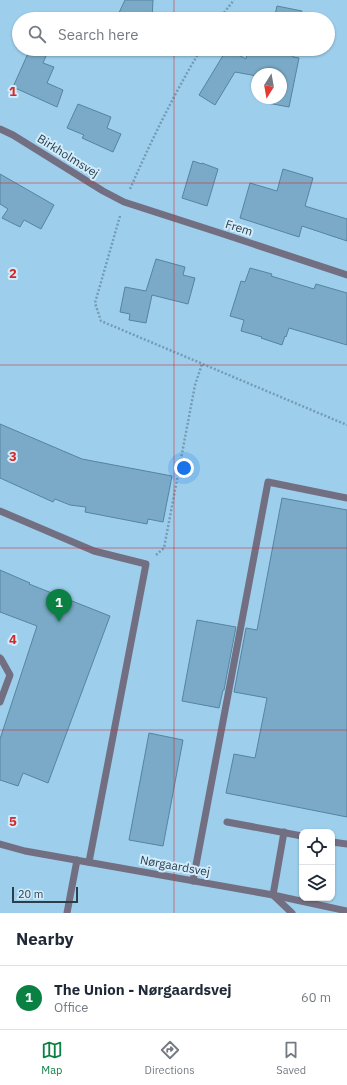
<!DOCTYPE html>
<html lang="en">
<head>
<meta charset="utf-8">
<style>
	body { margin:0; font-family:"IBM Plex Sans",sans-serif; background:#f2f2f3; color:#1f2937 }
	.controls { position:absolute; right:12px; bottom:12px; display:grid; overflow:hidden; border-radius:8px; box-shadow:0 1px 3px #0004 }
	.controls button { width:36px; height:36px; display:grid; place-items:center; padding:0; border:0; border-bottom:1px solid #e0e1e3; background:#fff; color:#1f2937; font:20px sans-serif }
	.compass { position:absolute; left:251px; top:68px; width:36px; height:36px; border-radius:50%; background:#fff; box-shadow:0 1px 3px #0004; rotate:191deg }
	.scale { position:absolute; left:12px; bottom:10px; width:66px; box-sizing:border-box; padding-left:4px; border:2px solid #2b3f4b; border-top:0; font-size:11px; line-height:14px; white-space:nowrap; color:#2b3f4b; -webkit-text-stroke:3px #d3ecfb; paint-order:stroke }
	.you { position:absolute; left:184px; top:468px; width:14px; height:14px; margin:-10px; border:3px solid #fff; border-radius:50%; background:#1a73e8; box-shadow:0 0 0 6px #1a73e833 }
	.badge { display:grid; place-items:center; width:26px; height:26px; border-radius:50%; background:#0b8043; color:#fff; font-size:13px; font-weight:700 }
	.pin { position:absolute; translate:-50% -33px; filter:drop-shadow(0 1px 2px #0008) }
	.pin::after { content:''; position:absolute; top:21px; width:14px; height:12px; background:inherit; clip-path:polygon(0 0,100% 0,50% 100%) }
	.list { margin:0; padding:0; list-style:none }
	h2 { display:flex; justify-content:space-between; align-items:center; height:52px; margin:0; padding:0 16px; font-size:17px }
	h2 small { font-size:13px; font-weight:400; color:#747a83 }
	.list li { display:grid; grid-template-columns:26px 1fr auto; gap:12px; align-items:center; box-sizing:border-box; height:64px; padding:0 16px; border-top:1px solid #e0e1e3 }
	.list b { display:block; font-size:15px; white-space:nowrap }
	.list p { margin:0; font-size:13px; white-space:nowrap; color:#747a83 }
	.list em { font-size:13px; font-style:normal; color:#747a83 }
	.icon { flex:none; width:22px; height:22px; fill:none; stroke:currentColor; stroke-width:2; stroke-linecap:round; stroke-linejoin:round }
	.map { position:relative; flex:none; width:347px; height:913px; overflow:hidden }
	.search { position:absolute; background:#fff; box-shadow:0 1px 3px #0004; left:12px; right:12px; top:12px; height:44px; display:flex; align-items:center; gap:10px; box-sizing:border-box; padding:0 14px; border-radius:22px; color:#747a83; font-size:15px }
	.sheet { height:116px; background:#fff }
	nav { display:flex; justify-content:space-around; align-items:center; box-sizing:border-box; height:56px; border-top:1px solid #e0e1e3; background:#fff; font-size:11px; color:#747a83 }
	nav a { display:grid; justify-items:center; gap:2px }
	nav .on { color:#0b8043 }
	.map>svg:first-child { display:block }
	.building { fill:#7aaac7; stroke:#5584a0 }
	.lines { fill:none; stroke-linecap:round; stroke-linejoin:round }
	.path { stroke:#749bb3; stroke-width:2.5; stroke-dasharray:2 2; stroke-linecap:butt }
	.minor { stroke:#736f82; stroke-width:7 }
	.grid { fill:none; stroke:#d62828; stroke-width:1; stroke-opacity:0.55 }
	.labels { text-anchor:middle; stroke-width:4; stroke-linejoin:round; paint-order:stroke }
	.street-label { font-size:12px; fill:#2b3f4b; stroke:#d3ecfb }
	.grid-label { font-size:13px; text-anchor:middle; font-weight:bold; fill:#d62828; stroke:#d3ecfb; stroke-width:4; stroke-linejoin:round; paint-order:stroke }
</style>
</head>
<body>
<div class="map">
<svg width="347" height="913" viewBox="0 0 347 913">
	<rect width="100%" height="100%" fill="#9dcfed"/>
	<!-- building -->
	<g class="building">
		<polygon points="125,0 153,0 152,19 116,19"/>
		<polygon points="277,6 302,11 300,19 274,19"/>
		<polygon points="30,49 49,49 43,63 54,67 47,83 63,90 57,107 13,87"/>
		<polygon points="227,49 246,59 248,49 294,49 293,57 299,58 289,107 262,102 263,98 281,98 281,74 257,74 257,76 235,72 215,105 199,95"/>
		<polygon points="78,104 111,117 107,128 121,134 113,152 82,138 84,135 67,128"/>
		<polygon points="193,161 202,164 202,163 218,169 207,206 182,198"/>
		<polygon points="283,169 313,178 305,206 347,219 347,241 302,226 299,237 240,218 250,183 277,191"/>
		<polygon points="0,174 54,205 41,229 24,220 20,227 2,218 8,209 0,204"/>
		<polygon points="156,259 185,267 183,275 195,278 188,304 152,295 146,323 129,320 130,314 120,312 125,287 146,291"/>
		<polygon points="250,268 272,274 271,276 314,289 316,284 347,293 347,345 289,328 286,337 285,336 282,345 261,338 262,337 241,331 244,320 230,316 241,281 245,282"/>
		<polygon points="0,424 82,459 172,476 163,522 148,519 147,524 85,512 86,507 70,505 55,499 53,502 0,478"/>
		<polygon points="282,498 347,510 347,817 226,793 234,754 255,758 267,698 234,692 246,628 257,630"/>
		<polygon points="0,570 30,583 29,584 110,616 48,783 23,773 18,786 0,780 0,739 37,626 0,612"/>
		<polygon points="197,620 236,627 224,690 223,690 219,708 182,701"/>
		<polygon points="149,733 183,740 163,846 129,840"/>
	</g>
	<g class="lines">
		<!-- path -->
		<g class="path">
			<polyline points="219,19 234,0"/>
			<path d="M130,189C151,141 174,94 201,49"/>
			<polyline points="120,216 95,303 101,321 347,425"/>
			<polyline points="156,555 164,548 195,385 202,364"/>
		</g>
		<!-- minor -->
		<g class="minor">
			<polyline points="0,129 13,135 103,191 124,202 217,232 347,275"/>
			<polyline points="0,511 94,551 146,564 89,862"/>
			<polyline points="0,658 1,659 10,675 0,702"/>
			<polyline points="227,822 302,836"/>
			<polyline points="284,832 273,895 292,913"/>
			<polyline points="332,842 347,844"/>
			<polyline points="0,844 25,851 273,895 347,911"/>
			<polyline points="193,881 268,482 347,498"/>
			<polyline points="67,913 77,860"/>
		</g>
	</g>
	<!-- grid -->
	<path class="grid" d="M174,0V19M174,49V913M0,183H347M0,365H347M0,548H347M0,730H347"/>
	<g class="labels">
		<!-- street labels -->
		<g class="street-label">
			<text transform="translate(68 156) rotate(32)" y="4">Birkholmsvej</text>
			<text transform="translate(239 228) rotate(18)" y="4">Frem</text>
			<text transform="translate(175 866) rotate(10)" y="4">Nørgaardsvej</text>
		</g>
	</g>
	<g class="grid-label">
		<text x="13" y="96">1</text>
		<text x="13" y="278">2</text>
		<text x="13" y="461">3</text>
		<text x="13" y="644">4</text>
		<text x="13" y="826">5</text>
	</g>
</svg>
<div class="controls">
<button><svg class="icon" aria-label="locate" viewBox="0 0 24 24"><circle cx="12" cy="12" r="6"/><path d="M12 2v4M12 18v4M2 12h4M18 12h4"/></svg></button>
<button><svg class="icon" aria-label="layers" viewBox="0 0 24 24"><path d="M12 4l9 5-9 5-9-5zM3 14l9 5 9-5"/></svg></button>
</div>
<svg class="compass" viewBox="-18 -18 36 36"><path d="M0-13l5 13h-10z" fill="#e53935"/><path d="M0 13l5-13h-10z" fill="#747a83"/></svg>
<div class="scale">20 m</div>
<div class="you"></div>
<div class="pin badge" style="left:59px;top:622px">1</div>
<div class="search"><svg class="icon" aria-label="search" viewBox="0 0 24 24"><circle cx="10" cy="10" r="6"/><path d="M15 15l6 6"/></svg>Search here</div>
</div>
<section class="sheet">
<h2>Nearby<small></small></h2>
<ul class="list">
<li><span class="badge">1</span><div><b>The Union - Nørgaardsvej</b><p>Office</p></div><em>60 m</em></li>
</ul>
</section>
<nav>
<a class="on"><svg class="icon" aria-label="map" viewBox="0 0 24 24"><path d="M3 6l6-2 6 2 6-2v14l-6 2-6-2-6 2zM9 4v14M15 6v14"/></svg>Map</a>
<a><svg class="icon" aria-label="directions" viewBox="0 0 24 24"><path d="M12 3l9 9-9 9-9-9zM9 14v-3h6M13 9l2 2-2 2"/></svg>Directions</a>
<a><svg class="icon" aria-label="saved" viewBox="0 0 24 24"><path d="M7 4h10v16l-5-4-5 4z"/></svg>Saved</a>
</nav>
</body>
</html>
